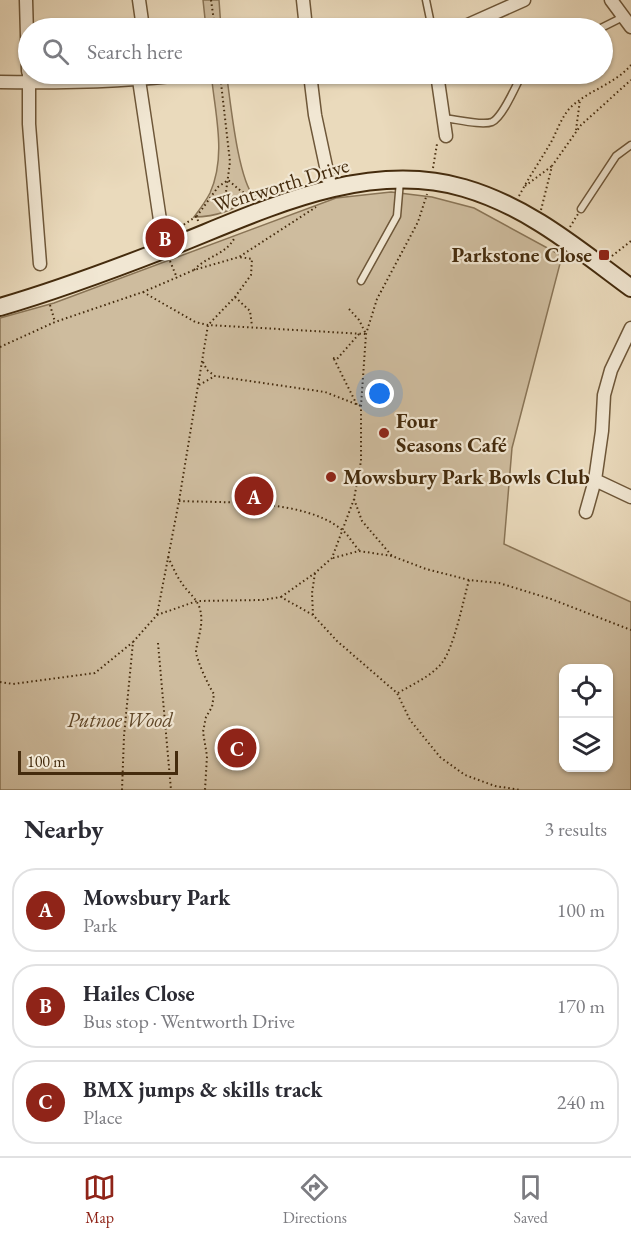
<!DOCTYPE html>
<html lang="en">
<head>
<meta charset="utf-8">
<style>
	body { margin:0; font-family:"EB Garamond",serif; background:#f2f2f3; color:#2b2b33 }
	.controls { position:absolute; right:18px; bottom:18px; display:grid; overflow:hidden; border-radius:12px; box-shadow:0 2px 4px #0004 }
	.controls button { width:54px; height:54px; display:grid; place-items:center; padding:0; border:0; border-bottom:2px solid #e1e1e2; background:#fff; color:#2b2b33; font:30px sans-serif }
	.scale { position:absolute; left:18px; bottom:15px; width:160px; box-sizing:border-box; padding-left:6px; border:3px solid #442b0d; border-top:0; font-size:16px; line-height:21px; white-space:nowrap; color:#442b0d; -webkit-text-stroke:4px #f1e7d3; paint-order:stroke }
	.you { position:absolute; left:380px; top:394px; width:21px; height:21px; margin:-15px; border:4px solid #fff; border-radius:50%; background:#1a73e8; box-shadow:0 0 0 9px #1a73e833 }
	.badge { display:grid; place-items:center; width:39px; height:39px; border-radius:50%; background:#8f2418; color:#fff; font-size:20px; font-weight:700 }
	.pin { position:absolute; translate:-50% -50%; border:3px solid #fff; box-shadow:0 2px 6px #0006 }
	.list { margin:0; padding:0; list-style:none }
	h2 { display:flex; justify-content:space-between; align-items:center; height:78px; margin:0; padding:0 24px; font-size:26px }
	h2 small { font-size:20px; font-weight:400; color:#7c7c81 }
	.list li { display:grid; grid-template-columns:39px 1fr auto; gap:18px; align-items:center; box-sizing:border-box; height:84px; margin:0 12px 12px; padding:0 12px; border:2px solid #e1e1e2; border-radius:24px }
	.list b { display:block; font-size:22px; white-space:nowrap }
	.list p { margin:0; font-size:20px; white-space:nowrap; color:#7c7c81 }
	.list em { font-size:20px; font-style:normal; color:#7c7c81 }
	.icon { flex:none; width:33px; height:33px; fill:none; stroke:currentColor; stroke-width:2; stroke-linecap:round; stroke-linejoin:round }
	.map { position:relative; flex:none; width:631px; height:790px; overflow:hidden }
	.search { position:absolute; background:#fff; box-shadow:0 2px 4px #0004; left:18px; right:18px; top:18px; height:66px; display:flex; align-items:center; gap:15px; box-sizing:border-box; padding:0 21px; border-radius:33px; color:#7c7c81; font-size:22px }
	.sheet { height:366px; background:#fff }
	nav { display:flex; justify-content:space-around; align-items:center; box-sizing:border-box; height:84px; border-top:2px solid #e1e1e2; background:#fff; font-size:16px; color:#7c7c81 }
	nav a { display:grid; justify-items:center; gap:3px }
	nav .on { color:#8f2418 }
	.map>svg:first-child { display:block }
	.green { fill:#cebc9e; stroke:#897456; stroke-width:1.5; fill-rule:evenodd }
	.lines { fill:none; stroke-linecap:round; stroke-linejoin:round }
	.lane-casing { stroke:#6e5739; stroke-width:9 }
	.street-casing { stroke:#6e5739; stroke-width:15 }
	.secondary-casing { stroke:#442b0d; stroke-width:20 }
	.path { stroke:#442b0d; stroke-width:2; stroke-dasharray:1.5 3; stroke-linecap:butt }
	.lane { stroke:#f1e7d3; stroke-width:6 }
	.street { stroke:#f1e7d3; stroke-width:12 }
	.secondary { stroke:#f1e7d3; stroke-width:16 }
	.poi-dot { fill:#8f2418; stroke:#f1e7d3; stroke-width:2 }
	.labels { text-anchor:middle; stroke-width:4.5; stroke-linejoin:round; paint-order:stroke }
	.street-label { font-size:21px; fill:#442b0d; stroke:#f1e7d3 }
	.poi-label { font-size:21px; font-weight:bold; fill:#442b0d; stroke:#f1e7d3; text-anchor:start }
	.park-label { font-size:21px; font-style:italic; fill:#60482a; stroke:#f1e7d3 }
</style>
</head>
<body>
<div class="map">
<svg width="631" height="790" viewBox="0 0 631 790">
	<rect width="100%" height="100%" fill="#eadabc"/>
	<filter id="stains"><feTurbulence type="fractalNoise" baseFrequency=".00333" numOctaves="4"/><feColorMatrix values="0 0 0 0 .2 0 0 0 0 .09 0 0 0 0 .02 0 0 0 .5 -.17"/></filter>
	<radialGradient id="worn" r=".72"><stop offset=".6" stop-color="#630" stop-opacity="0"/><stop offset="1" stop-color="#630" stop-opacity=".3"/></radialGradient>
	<!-- green -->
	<g class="green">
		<polygon points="203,0 219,0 221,28 206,28"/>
		<path d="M227,78C231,106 238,178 254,197C234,209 218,217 194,217C200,209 206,201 210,193C226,157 216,118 212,81Z"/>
		<path d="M391,192L432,197L474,208L562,256L512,448L504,544L631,602V790H0V318L54,303L336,198ZM564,668H608V768H564Z"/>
	</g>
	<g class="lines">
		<defs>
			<g id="lane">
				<polyline points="426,0 431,24 434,28"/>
				<polyline points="601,28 623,17"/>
				<path d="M444,118C455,119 482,126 492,122C503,117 516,85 522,74"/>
				<polyline points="581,209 616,156 631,145"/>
				<polyline points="361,281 397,216 400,181"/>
			</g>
			<g id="street">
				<polyline points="26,0 28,71"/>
				<polyline points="139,0 143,28"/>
				<polyline points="303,0 306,28"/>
				<polyline points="611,0 631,27"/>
				<polyline points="461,28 524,0"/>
				<polyline points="29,74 29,124 40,264"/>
				<polyline points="310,74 315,115 331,190"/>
				<polyline points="437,74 446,136"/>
				<polyline points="139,80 160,220"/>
				<path d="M0,82C63,83 125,82 188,74"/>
				<polyline points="631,328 611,370 604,395 602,431 595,480 631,497"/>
				<polyline points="586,512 595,480"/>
			</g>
			<path id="secondary" d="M0,307C55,291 109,271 163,250C256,214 362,158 464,188C529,207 578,249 631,288"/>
		</defs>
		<!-- lane casing -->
		<use href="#lane" class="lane-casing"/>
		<!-- street casing -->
		<use href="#street" class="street-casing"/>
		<!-- secondary casing -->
		<use href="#secondary" class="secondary-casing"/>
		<!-- path -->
		<g class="path">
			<polyline points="211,0 215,28"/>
			<polyline points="220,74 230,162 224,207"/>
			<polyline points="576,130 580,100"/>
			<polyline points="433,168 437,144"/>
			<polyline points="525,186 552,166"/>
			<path d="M519,196C529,177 540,161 550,144C557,132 561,117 571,107C589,90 615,84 631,65"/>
			<polyline points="541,210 552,166 581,125 631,80"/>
			<polyline points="198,221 197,216 218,187 228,180 242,192 263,196"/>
			<polyline points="180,227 197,216"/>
			<polyline points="570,227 578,214"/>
			<polyline points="158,236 167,233"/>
			<polyline points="612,256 631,241"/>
			<polyline points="170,261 177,278"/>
			<path d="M194,270C208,255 226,255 235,237"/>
			<polyline points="143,292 195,322 208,325 365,334"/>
			<polyline points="235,297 250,311 252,326"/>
			<polyline points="50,305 55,322"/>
			<polyline points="349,309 359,320 366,334"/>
			<polyline points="0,347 55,322 143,292 194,270 239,257 316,207"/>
			<polyline points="333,358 337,359 359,334"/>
			<polyline points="334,359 357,405"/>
			<polyline points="203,362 207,370 215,376 325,392 361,406"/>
			<polyline points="199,385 215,376"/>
			<polyline points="354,499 362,521 392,556"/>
			<path d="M179,501C226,503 303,499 341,529C348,534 353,544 359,550"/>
			<path d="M168,557C172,565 176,575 181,582C187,592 197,598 200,609C204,625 198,636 196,651C196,659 209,687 214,694L212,707L206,717L203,732L207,756L205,790"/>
			<polyline points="333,558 359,551 392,556 426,569 469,580 499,583 551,599 631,630"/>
			<polyline points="281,597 315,573 332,558 354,499 361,461 361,406 366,334 377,299 418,222 427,194"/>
			<polyline points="157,615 179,501 208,325 235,297 251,275 252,259 239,257"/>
			<polyline points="313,615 312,593 315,573"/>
			<polyline points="158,643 171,790"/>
			<polyline points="0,682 13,684 95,673 133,642"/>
			<path d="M398,693C413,684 430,677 441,664C454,649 463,601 469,580"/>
			<polyline points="122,790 124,736 133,642 157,615 197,601 263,600 281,597 313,615 337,641 397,693 410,720 440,757 465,775 495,786 521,790"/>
		</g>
		<!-- lane -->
		<use href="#lane" class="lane"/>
		<!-- street -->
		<use href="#street" class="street"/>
		<!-- secondary -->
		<use href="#secondary" class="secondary"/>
	</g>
	<!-- markers -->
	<g class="poi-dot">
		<rect x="598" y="249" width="12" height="12" rx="3"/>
		<circle cx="384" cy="433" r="6"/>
		<circle cx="331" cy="477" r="6"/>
	</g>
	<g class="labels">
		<!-- street labels -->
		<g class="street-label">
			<text transform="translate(281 185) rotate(-17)" y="7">Wentworth Drive</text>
		</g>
		<!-- poi labels -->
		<g class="poi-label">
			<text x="592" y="262" text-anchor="end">Parkstone Close</text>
			<text x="396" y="428">Four<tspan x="396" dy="24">Seasons Café</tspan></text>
			<text x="343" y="484">Mowsbury Park Bowls Club</text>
		</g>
		<!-- park labels -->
		<g class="park-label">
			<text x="120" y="727">Putnoe Wood</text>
		</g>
	</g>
	<rect width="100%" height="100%" filter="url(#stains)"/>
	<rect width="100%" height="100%" fill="url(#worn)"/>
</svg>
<div class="controls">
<button><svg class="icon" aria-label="locate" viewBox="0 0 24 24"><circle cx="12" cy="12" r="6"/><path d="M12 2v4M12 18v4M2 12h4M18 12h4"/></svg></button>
<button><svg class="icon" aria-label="layers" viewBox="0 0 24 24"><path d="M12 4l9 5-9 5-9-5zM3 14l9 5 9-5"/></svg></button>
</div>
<div class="scale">100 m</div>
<div class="you"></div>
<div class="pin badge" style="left:254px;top:496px">A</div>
<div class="pin badge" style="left:165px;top:238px">B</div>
<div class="pin badge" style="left:237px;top:748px">C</div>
<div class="search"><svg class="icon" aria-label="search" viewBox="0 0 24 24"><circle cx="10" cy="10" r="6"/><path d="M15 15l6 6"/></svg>Search here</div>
</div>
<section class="sheet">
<h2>Nearby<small>3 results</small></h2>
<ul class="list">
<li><span class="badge">A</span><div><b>Mowsbury Park</b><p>Park</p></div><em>100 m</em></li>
<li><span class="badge">B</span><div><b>Hailes Close</b><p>Bus stop · Wentworth Drive</p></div><em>170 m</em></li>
<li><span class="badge">C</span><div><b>BMX jumps &amp; skills track</b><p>Place</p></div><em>240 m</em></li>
</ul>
</section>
<nav>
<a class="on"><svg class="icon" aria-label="map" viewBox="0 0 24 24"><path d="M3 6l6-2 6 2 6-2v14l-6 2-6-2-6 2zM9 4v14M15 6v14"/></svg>Map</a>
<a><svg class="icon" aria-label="directions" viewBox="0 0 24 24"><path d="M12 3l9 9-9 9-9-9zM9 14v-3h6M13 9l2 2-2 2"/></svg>Directions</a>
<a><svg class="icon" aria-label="saved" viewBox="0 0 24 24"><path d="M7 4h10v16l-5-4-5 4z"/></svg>Saved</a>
</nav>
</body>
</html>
